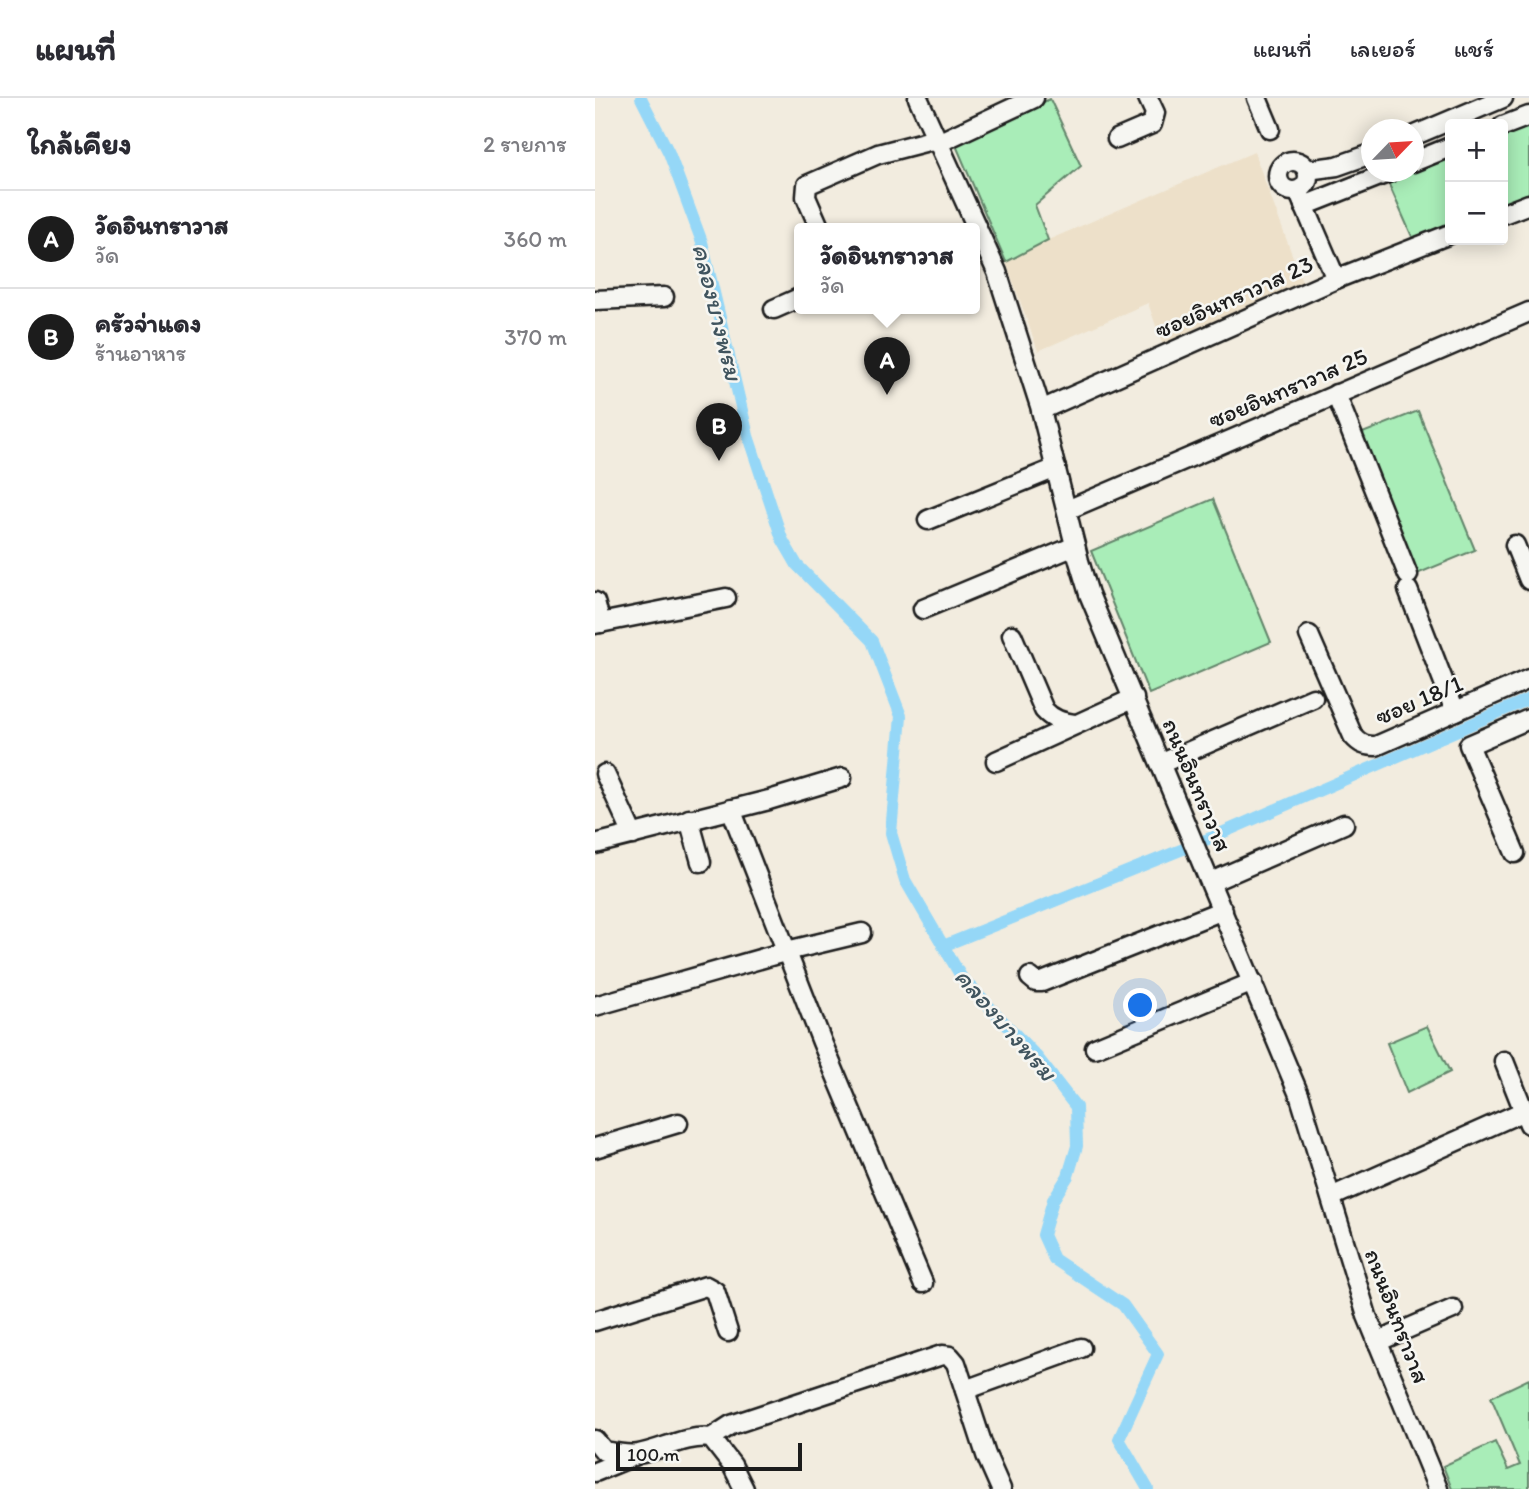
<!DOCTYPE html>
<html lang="th">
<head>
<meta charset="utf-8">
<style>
	body { margin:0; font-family:Itim,"Playpen Sans Thai",sans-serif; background:#f7f7f7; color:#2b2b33 }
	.controls { position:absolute; right:21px; top:21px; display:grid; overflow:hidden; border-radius:7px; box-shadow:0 4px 18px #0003 }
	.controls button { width:63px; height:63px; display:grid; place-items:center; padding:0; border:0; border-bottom:2px solid #e1e1e2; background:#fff; color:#2b2b33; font:35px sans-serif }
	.compass { position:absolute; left:766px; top:21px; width:63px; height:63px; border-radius:50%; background:#fff; box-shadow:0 4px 18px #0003; rotate:65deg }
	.scale { position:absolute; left:21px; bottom:18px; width:186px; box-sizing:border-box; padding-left:7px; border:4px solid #1c1c1c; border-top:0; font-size:19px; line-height:24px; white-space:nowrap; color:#1c1c1c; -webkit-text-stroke:5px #f6f6f2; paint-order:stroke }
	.you { position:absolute; left:546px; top:908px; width:24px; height:24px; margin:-18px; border:5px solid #fff; border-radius:50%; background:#1a73e8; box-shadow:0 0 0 10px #1a73e833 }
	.badge { display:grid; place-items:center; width:46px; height:46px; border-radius:50%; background:#1c1c1c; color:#fff; font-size:23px; font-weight:700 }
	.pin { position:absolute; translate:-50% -58px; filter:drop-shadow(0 2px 4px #0008) }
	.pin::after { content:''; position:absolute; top:37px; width:24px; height:21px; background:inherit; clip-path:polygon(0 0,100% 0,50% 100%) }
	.popup { position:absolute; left:199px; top:125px; width:186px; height:91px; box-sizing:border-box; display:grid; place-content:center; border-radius:7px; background:#fff; filter:drop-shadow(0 2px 5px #0005); font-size:23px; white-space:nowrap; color:#7c7c81 }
	.popup b { font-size:26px; color:#2b2b33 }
	.popup::after { content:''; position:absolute; left:50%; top:100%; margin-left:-14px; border:14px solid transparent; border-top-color:#fff }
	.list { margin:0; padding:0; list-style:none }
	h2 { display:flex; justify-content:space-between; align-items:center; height:91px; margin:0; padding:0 28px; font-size:30px }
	h2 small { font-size:23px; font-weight:400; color:#7c7c81 }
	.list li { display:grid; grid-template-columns:46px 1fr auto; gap:21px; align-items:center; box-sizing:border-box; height:98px; padding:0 28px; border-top:2px solid #e1e1e2 }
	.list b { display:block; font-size:26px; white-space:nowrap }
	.list p { margin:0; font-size:23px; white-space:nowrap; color:#7c7c81 }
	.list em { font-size:23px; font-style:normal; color:#7c7c81 }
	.map { position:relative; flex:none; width:934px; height:1391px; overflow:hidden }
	header { display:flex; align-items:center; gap:42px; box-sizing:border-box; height:98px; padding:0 35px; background:#fff; border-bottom:2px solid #e1e1e2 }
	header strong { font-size:33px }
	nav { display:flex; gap:38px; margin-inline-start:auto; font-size:24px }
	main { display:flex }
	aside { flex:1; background:#fff }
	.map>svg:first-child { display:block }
	.built { fill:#ede0c9 }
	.green { fill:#a9edb8; stroke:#62846a; stroke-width:2 }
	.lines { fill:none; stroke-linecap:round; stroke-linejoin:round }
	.canal { stroke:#95d7f7; stroke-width:12 }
	.minor-casing { stroke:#1c1c1c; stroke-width:23 }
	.minor { stroke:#f6f6f2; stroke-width:18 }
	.labels { text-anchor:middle; stroke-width:5; stroke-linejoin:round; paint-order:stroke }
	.street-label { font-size:24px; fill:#1c1c1c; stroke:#f6f6f2 }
	.water-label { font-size:26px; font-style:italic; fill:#40545e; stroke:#f6f6f2 }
</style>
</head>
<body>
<header>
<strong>แผนที่</strong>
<nav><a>แผนที่</a><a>เลเยอร์</a><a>แชร์</a></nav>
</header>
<main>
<aside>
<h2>ใกล้เคียง<small>2 รายการ</small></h2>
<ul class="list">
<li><span class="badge">A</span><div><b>วัดอินทราวาส</b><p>วัด</p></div><em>360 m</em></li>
<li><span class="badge">B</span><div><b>ครัวจ่าแดง</b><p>ร้านอาหาร</p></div><em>370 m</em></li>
</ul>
</aside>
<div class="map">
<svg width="934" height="1391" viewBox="0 0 934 1391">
	<rect width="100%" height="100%" fill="#f2ecdf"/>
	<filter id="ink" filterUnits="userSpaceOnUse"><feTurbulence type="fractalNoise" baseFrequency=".0143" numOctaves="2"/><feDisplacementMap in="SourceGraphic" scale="14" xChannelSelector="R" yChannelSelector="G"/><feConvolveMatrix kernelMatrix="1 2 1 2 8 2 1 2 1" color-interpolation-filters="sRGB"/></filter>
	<g filter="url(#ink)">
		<!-- built -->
		<polygon class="built" points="659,54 708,186 569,251 553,205 443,253 411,164 453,142"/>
		<!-- green -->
		<g class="green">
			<polygon points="455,1 486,68 440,107 453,142 411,164 360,45"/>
			<polygon points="934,26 934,95 908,106 908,37"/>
			<polygon points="855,57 855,126 818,141 792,82"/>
			<polygon points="823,313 880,452 822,476 765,336"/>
			<polygon points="618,401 676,544 554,596 496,453"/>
			<polygon points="832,928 855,974 812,995 792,945"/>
			<polygon points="934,1281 934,1391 857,1391 848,1368 900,1344 913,1372 925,1367 896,1299"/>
		</g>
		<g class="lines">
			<!-- canal -->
			<g class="canal">
				<polyline points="46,0 74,55 107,144 153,338 187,441 202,467 277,543 306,618 296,735 310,782 367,880 442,959 481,1009 482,1048 473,1078 458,1102 448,1137 459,1161 528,1207 563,1256 524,1341 553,1391"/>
				<polyline points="348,848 613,741 934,601"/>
			</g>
			<defs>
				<g id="minor">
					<polyline points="323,0 402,174 445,308 484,463 494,496 705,999 772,1218 843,1391"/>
					<polyline points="662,0 675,31"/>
					<polyline points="908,28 934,18"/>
					<polyline points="818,38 908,0"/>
					<polyline points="522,41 557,26 560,15 553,0"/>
					<polyline points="343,45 439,0"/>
					<circle cx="698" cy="78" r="15"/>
					<polyline points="818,64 855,49"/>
					<polyline points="712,72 742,68 776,56"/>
					<polyline points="703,93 741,181"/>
					<polyline points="709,108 795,74"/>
					<polyline points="908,116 934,106"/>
					<polyline points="225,131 211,99 212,87 283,56 341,41"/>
					<polyline points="0,202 69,199"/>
					<polyline points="179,211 204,200"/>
					<polyline points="741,296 813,477"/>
					<polyline points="446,312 741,181 855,136"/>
					<polyline points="472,412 934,214"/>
					<polyline points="333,422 461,370"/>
					<polyline points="920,447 934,482"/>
					<polyline points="813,492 860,613"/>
					<polyline points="0,504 6,525"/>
					<polyline points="328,511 480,448"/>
					<polyline points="0,526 131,500"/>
					<path d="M417,537L449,612C458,622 467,624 479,626"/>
					<path d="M714,537L758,638C765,646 770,648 781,648L934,581"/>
					<polyline points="401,663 539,600"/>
					<polyline points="567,665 718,600"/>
					<polyline points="10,676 38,737"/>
					<polyline points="136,711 227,944 328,1185"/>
					<polyline points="94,721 106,764"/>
					<polyline points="0,746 174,702 247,680"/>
					<polyline points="920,755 874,647 934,621"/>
					<polyline points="616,784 749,726"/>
					<polyline points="435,879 441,884 447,884 628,812"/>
					<polyline points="0,908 200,851 267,835"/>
					<polyline points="500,950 658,884"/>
					<polyline points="909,963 934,1026"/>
					<polyline points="0,1050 83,1025"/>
					<polyline points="736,1099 929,1013"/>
					<polyline points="0,1223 111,1188 120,1193 133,1234"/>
					<polyline points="782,1244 858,1211"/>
					<polyline points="370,1292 486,1250"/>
					<polyline points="116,1340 136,1327 347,1257 355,1258 361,1265 391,1357 406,1391"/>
					<path d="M0,1342L9,1353C20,1355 32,1358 43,1356C67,1352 91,1337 116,1340L137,1367L149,1391"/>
					<polyline points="0,1374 39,1358"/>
				</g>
			</defs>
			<!-- minor casing -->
			<use href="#minor" class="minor-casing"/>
			<!-- minor -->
			<use href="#minor" class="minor"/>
		</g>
	</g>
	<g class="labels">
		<!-- street labels -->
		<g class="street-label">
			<text transform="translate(639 199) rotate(-24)" y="8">ซอยอินทราวาส 23</text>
			<text transform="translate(693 290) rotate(-23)" y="8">ซอยอินทราวาส 25</text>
			<text transform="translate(824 602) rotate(-23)" y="8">ซอย 18/1</text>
			<text transform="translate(602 687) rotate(67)" y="8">ถนนอินทราวาส</text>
			<text transform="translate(802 1218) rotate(69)" y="8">ถนนอินทราวาส</text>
		</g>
		<!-- water labels -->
		<g class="water-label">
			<text transform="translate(123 214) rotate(76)" y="9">คลองบางพรม</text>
			<text transform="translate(411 926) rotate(49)" y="9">คลองบางพรม</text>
		</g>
	</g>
</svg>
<div class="controls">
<button>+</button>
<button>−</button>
</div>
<svg class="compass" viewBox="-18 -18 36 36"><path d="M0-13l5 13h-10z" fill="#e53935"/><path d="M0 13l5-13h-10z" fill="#7c7c81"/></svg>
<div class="scale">100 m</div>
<div class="you"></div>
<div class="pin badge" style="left:292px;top:297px">A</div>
<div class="popup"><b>วัดอินทราวาส</b>วัด</div>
<div class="pin badge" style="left:124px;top:363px">B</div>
</div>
</main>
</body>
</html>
